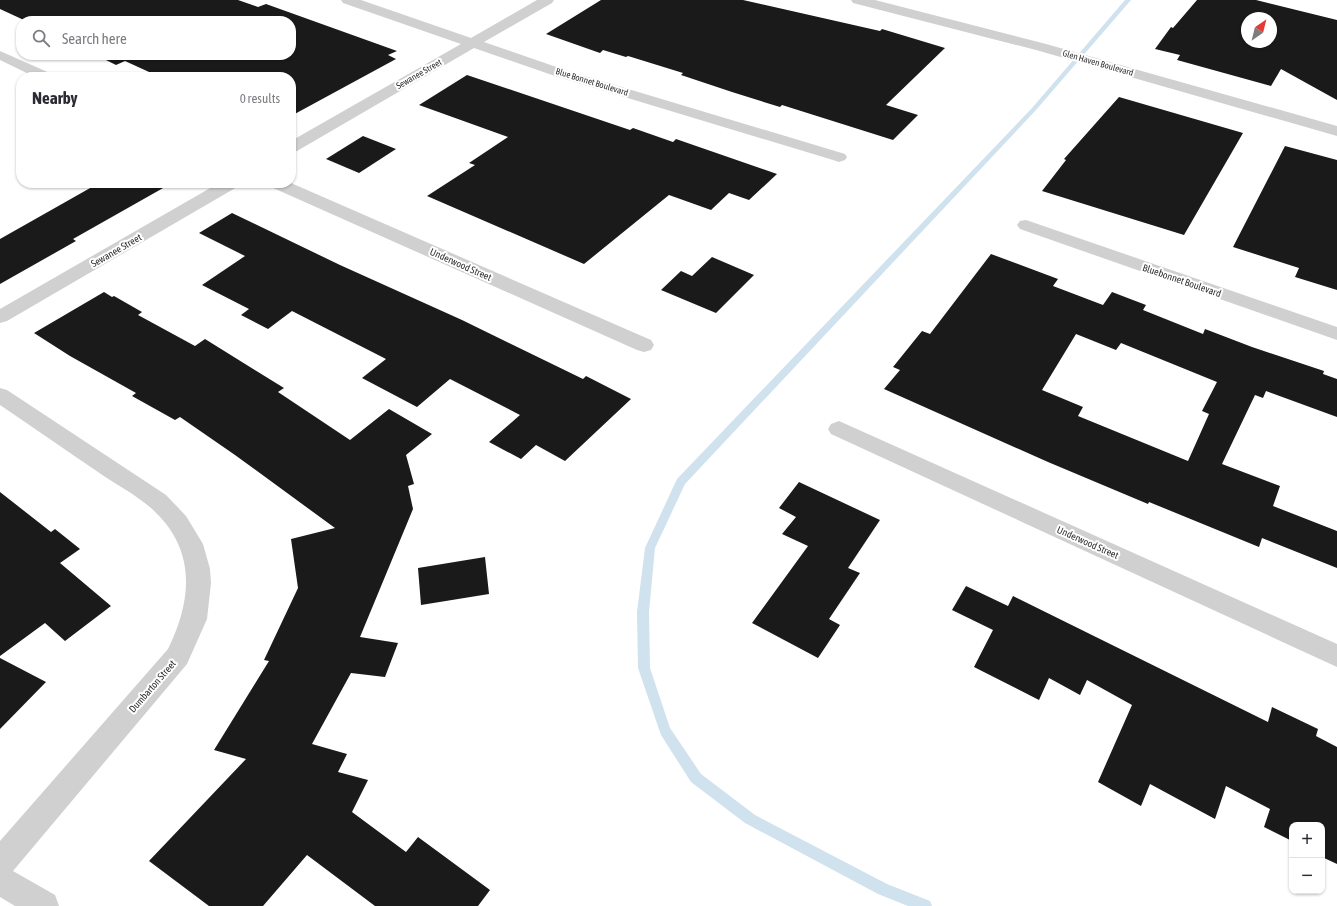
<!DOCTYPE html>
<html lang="en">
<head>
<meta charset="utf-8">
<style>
	body { margin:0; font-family:"Asap Condensed",sans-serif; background:#f7f7f7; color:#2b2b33 }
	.controls { position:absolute; right:12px; bottom:12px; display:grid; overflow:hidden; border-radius:8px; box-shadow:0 1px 3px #0004 }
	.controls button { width:36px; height:36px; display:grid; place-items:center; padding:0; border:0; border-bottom:1px solid #e1e1e2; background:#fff; color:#2b2b33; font:20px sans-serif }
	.compass { position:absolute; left:1241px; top:12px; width:36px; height:36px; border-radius:50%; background:#fff; box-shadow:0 1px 3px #0004; rotate:35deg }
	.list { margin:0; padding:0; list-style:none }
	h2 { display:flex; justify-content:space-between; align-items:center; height:52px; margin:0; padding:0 16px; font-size:17px }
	h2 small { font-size:13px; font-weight:400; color:#7c7c81 }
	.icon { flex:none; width:22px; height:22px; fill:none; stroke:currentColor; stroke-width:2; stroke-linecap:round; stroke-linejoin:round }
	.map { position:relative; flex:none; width:1337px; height:906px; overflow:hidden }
	.search { position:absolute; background:#fff; box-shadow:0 1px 3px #0004; left:16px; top:16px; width:280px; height:44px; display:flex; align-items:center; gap:10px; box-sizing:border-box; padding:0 14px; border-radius:16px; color:#7c7c81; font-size:15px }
	.panel { position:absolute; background:#fff; box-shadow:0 1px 3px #0004; left:16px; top:72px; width:280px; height:116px; border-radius:16px }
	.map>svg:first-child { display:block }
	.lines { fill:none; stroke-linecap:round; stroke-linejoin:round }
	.stream { fill:#cfe2ee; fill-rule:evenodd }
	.building { fill:#1a1a1a; fill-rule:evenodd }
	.minor { fill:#d0d0d0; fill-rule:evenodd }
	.labels { text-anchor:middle; stroke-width:4; stroke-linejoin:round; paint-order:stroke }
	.far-street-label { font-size:9px; fill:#333; stroke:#fff }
	.street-label { font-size:10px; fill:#333; stroke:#fff }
</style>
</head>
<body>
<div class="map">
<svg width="1337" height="906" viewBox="0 0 1337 906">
	<rect width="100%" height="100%" fill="#fff"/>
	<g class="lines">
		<!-- stream -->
		<polygon class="stream" points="1125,0 1131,0 1036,110 685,484 655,548 649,612 650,668 670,728 701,774 755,815 887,884 930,901 932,906 908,906 878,894 745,823 691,782 661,735 638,668 637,612 645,548 677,479 1032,108"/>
	</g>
	<!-- building -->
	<g class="building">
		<polygon points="0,0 238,0 258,7 266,4 397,51 388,55 396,59 291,116 291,77 160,77 125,61 116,65 96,55 291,55 291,21 26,21 0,9"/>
		<polygon points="601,0 743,0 880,31 882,29 945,48 886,105 918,115 893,140 782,105 780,107 732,92 681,75 683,73 628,56 626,57 603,50 600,53 546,34"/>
		<path d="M1197,0H1256L1337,20V100L1281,69L1271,86L1177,60L1180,55L1155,49L1171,27L1173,28ZM1247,18H1271V42H1247Z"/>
		<polygon points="467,75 630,130 633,128 673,142 676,139 777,174 749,200 729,193 711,210 669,195 584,264 427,196 475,165 469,163 508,137 419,105"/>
		<polygon points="1119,97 1243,133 1184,235 1042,191 1066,160 1064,159"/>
		<polygon points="363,136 396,149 359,173 326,159"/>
		<polygon points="1285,146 1337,160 1337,290 1295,277 1299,268 1233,247"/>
		<polygon points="99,183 172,183 73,239 76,241 0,284 0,239"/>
		<polygon points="232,213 340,265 462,320 583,379 586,376 631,399 565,461 536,445 521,459 489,442 520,415 450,379 417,407 362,378 386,359 292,311 268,329 241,315 249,309 202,285 245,256 199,233"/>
		<path d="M991,254L1058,279L1053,286L1103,305L1112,292L1146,305L1143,310L1203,334L1205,329L1252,347L1324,371L1323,374L1337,379V417L1266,391L1263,398L1255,395L1222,464L1280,486L1273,506L1337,531V568L1262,538L1259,547L1149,502L1148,504L1048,462L884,389L900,370L893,367L922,331L930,334ZM1076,334L1116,350L1121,343L1217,382L1202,411L1209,414L1188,461L1078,416L1083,407L1042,390Z"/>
		<polygon points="712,257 754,275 716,313 661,290 681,271 692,276"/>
		<polygon points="104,292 112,297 114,296 142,312 138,315 195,346 205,339 284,388 278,392 350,440 389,409 432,434 406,455 414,484 408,486 413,509 360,637 398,643 385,677 351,673 312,744 347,754 338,772 368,780 352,812 406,852 418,837 490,890 478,906 375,906 307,855 263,906 209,906 149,861 246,759 214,750 269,661 264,660 298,588 291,539 335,528 235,455 180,417 175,420 132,396 136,393 70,356 34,333"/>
		<polygon points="799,482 880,520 848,568 860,573 829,619 840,625 818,658 752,623 808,546 782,534 796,517 779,508"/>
		<polygon points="0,492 51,532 55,529 80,549 60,563 111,606 65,641 45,623 0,656"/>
		<polygon points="485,557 489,594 421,605 418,568"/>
		<polygon points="966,586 1008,606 1013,596 1268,722 1272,707 1318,729 1316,736 1337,747 1337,864 1322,857 1322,825 1292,825 1292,841 1264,827 1270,809 1226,786 1215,819 1150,784 1141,806 1098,782 1132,705 1087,680 1080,695 1049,678 1039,700 974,667 993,630 952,610"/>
		<polygon points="0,658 46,682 0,729"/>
	</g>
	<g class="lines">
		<!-- minor -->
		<g class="minor">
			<polygon points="341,0 361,0 471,38 537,0 554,0 552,3 484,42 565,70 845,154 847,157 845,160 839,162 833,160 555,76 474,48 297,151 291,153 291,141 461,44 343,3"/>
			<polygon points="851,0 875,0 1046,44 1337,126 1337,136 1036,50 853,3"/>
			<polygon points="0,51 52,74 54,77 35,77 0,60"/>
			<polygon points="219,183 239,183 237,187 7,321 0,323 0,309"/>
			<polygon points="269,183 291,183 651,340 654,345 651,350 644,352 637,350 271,187"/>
			<polygon points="1026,220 1337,327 1337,340 1020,229 1017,225 1020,221"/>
			<path d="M0,388L7,390L166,495L186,516L203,544L210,569L211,583L207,619L187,664L13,871L55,895L59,906H15L0,897V841L168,649C193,598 196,548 151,508C135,494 115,484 98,472C65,450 33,427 0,405Z"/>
			<polygon points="839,421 1337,644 1337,667 831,434 828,429 831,424"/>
		</g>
	</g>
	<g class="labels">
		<!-- far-street labels -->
		<g class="far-street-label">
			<text transform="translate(1098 63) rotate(16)" y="3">Glen Haven Boulevard</text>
			<text transform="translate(419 74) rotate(-30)" y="3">Sewanee Street</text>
			<text transform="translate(592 82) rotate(17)" y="3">Blue Bonnet Boulevard</text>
		</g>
		<!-- street labels -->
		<g class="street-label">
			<text transform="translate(116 250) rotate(-30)" y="4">Sewanee Street</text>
			<text transform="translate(461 264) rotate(24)" y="4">Underwood Street</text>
			<text transform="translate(1182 280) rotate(19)" y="4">Bluebonnet Boulevard</text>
			<text transform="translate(1088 542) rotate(24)" y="4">Underwood Street</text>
			<text transform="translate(152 686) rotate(-49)" y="4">Dumbarton Street</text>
		</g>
	</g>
</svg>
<div class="controls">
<button>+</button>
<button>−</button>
</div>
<svg class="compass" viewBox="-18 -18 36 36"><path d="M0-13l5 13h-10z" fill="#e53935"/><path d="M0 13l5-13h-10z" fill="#7c7c81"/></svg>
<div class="search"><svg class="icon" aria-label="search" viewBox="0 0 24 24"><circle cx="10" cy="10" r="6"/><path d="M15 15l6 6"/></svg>Search here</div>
<section class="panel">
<h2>Nearby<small>0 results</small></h2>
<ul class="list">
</ul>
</section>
</div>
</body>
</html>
